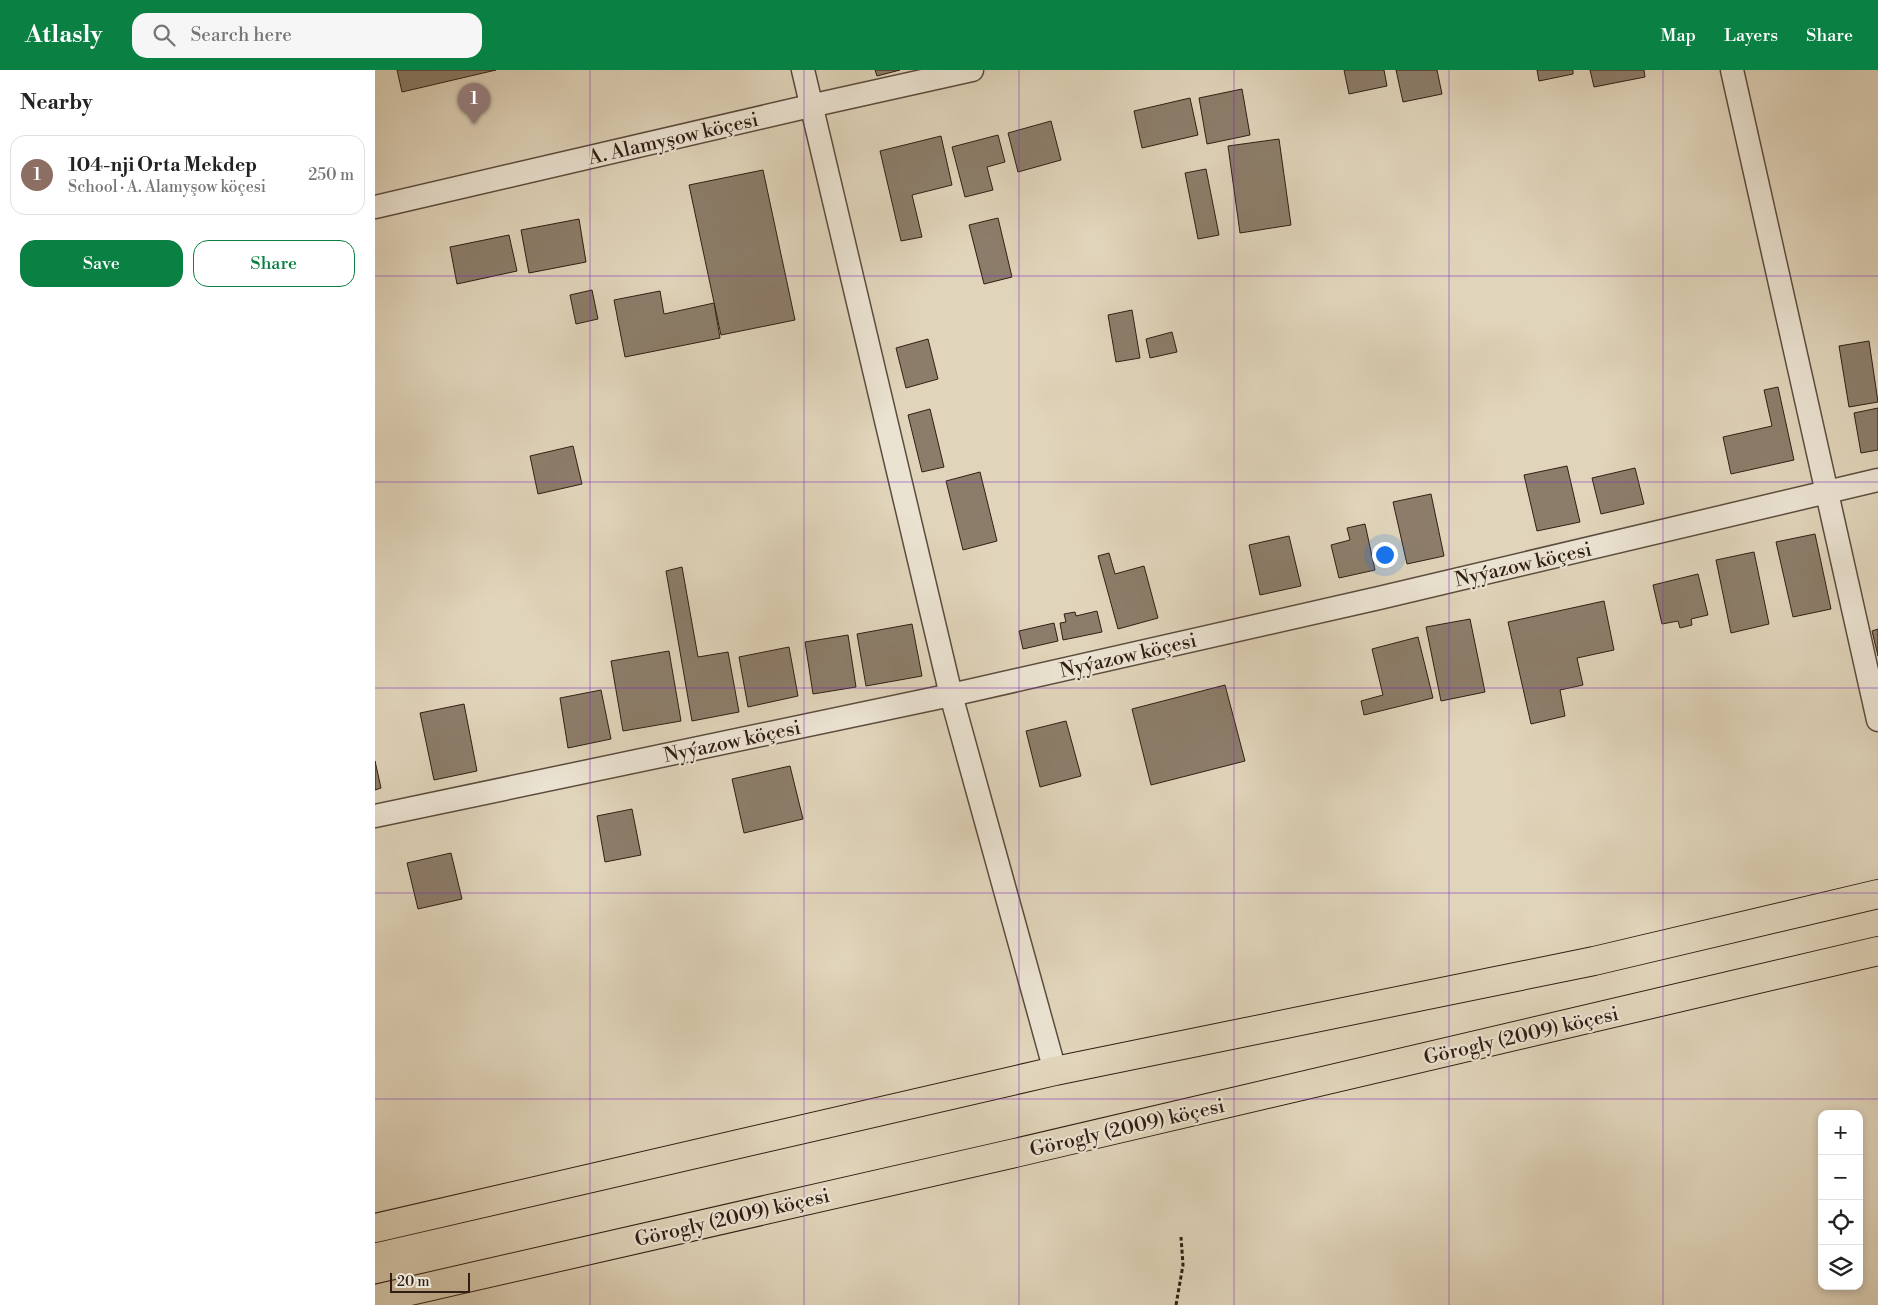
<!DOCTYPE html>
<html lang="en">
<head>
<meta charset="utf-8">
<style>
	body { margin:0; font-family:"Libre Bodoni",serif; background:#f6f6f6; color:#222 }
	.controls { position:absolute; right:15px; bottom:15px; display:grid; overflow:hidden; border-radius:10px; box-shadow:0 2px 8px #0003 }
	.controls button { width:45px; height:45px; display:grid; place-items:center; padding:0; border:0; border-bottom:1px solid #e0e0e0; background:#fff; color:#222; font:25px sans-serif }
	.scale { position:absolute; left:15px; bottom:12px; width:80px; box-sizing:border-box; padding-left:5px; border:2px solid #301e14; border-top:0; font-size:14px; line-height:18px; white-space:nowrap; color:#301e14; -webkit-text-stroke:4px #ebe3d2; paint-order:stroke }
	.you { position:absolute; left:1009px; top:484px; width:18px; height:18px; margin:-12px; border:4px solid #fff; border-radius:50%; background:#1a73e8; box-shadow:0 0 0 8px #1a73e833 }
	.badge { display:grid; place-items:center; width:32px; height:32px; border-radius:50%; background:#0b8043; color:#fff; font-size:16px; font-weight:700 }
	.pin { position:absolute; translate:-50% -41px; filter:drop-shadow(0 1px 2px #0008) }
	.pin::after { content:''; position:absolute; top:26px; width:18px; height:15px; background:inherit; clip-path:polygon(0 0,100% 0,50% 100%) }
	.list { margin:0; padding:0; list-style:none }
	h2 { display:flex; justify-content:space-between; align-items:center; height:65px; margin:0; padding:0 20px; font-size:21px }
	h2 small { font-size:16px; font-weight:400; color:#767676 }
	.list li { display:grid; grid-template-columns:32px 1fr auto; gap:15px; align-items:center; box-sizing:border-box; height:80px; margin:0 10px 10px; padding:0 10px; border:1px solid #e0e0e0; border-radius:15px }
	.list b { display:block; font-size:19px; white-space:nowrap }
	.list p { margin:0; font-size:16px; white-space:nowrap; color:#767676 }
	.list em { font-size:16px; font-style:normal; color:#767676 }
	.actions { display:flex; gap:10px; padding:15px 20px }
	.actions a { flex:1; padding:11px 0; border:1px solid #0b8043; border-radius:15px; text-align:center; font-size:18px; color:#0b8043 }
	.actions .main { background:#0b8043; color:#fff }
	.icon { flex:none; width:28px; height:28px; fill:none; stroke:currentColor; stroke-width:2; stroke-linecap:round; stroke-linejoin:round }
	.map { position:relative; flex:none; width:1503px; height:1235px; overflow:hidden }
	header { display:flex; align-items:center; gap:30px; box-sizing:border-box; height:70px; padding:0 25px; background:#0b8043; color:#fff }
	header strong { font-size:24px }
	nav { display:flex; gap:28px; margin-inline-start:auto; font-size:18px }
	.search { width:350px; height:45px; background:#f6f6f6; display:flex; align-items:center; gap:12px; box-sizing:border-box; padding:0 18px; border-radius:15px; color:#767676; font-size:19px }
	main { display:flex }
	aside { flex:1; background:#fff }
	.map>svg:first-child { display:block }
	.building { fill:#8c7d6a; stroke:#301e14 }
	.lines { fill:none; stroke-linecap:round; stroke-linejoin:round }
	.street-casing { stroke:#5c4c3e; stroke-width:25 }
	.primary-casing { stroke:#301e14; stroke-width:30 }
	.path { stroke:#301e14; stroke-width:3; stroke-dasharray:4 2.5; stroke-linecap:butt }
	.street { stroke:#ebe3d2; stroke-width:22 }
	.primary { stroke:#e0d4ba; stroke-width:28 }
	.grid { fill:none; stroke:#7b2cbf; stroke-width:1; stroke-opacity:0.55 }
	.labels { text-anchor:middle; stroke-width:4.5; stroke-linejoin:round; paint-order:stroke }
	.street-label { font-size:20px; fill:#301e14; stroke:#ebe3d2 }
</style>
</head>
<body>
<header>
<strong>Atlasly</strong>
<div class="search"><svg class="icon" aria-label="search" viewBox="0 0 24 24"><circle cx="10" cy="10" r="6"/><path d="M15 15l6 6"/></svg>Search here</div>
<nav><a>Map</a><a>Layers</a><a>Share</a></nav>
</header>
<main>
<aside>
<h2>Nearby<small></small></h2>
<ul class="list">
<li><span class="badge" style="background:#8d6e63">1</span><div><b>104-nji Orta Mekdep</b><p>School · A. Alamyşow köçesi</p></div><em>250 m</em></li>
</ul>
<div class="actions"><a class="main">Save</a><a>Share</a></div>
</aside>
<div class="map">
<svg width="1503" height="1235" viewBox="0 0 1503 1235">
	<rect width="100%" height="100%" fill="#e0d4ba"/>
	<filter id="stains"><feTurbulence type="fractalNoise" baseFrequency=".004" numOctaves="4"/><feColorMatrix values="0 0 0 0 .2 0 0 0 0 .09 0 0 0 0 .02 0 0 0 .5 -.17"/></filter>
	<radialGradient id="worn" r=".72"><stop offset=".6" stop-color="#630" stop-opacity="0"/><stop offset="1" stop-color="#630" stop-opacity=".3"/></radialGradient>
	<!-- building -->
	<g class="building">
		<polygon points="22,0 121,0 27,22"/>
		<polygon points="500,0 525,0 502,6"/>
		<polygon points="969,0 1009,0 1012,16 974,24"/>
		<polygon points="1021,0 1062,0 1067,24 1028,32"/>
		<polygon points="1162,0 1198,0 1198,4 1164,11"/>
		<polygon points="1215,0 1269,0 1270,7 1219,17"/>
		<polygon points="867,19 875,65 832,74 824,28"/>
		<polygon points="815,28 823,65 767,78 759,41"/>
		<polygon points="676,51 686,90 643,102 633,63"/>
		<polygon points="623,65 630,92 612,97 618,120 590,127 577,77"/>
		<polygon points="566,66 577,115 537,125 547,167 526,171 505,81"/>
		<polygon points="904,69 916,155 865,163 853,76"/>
		<polygon points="831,99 844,165 823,169 810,103"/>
		<polygon points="388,100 420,250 346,265 314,115"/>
		<polygon points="623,148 637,207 609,214 594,155"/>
		<polygon points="204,149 211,192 154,203 146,160"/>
		<polygon points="134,165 142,201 82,214 75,177"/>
		<polygon points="217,220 223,249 201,254 195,225"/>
		<polygon points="285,221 289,244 339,233 345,268 250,287 239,230"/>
		<polygon points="757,240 765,288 741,292 733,245"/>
		<polygon points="797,262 802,282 775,288 771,269"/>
		<polygon points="553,269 563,309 531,318 521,278"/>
		<polygon points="1494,271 1503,332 1474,337 1464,276"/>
		<polygon points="1403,317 1419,390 1356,404 1348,367 1397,356 1389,320"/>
		<polygon points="1503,338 1503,380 1486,383 1479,343"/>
		<polygon points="555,339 569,397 547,402 533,345"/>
		<polygon points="198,376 207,414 163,424 155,386"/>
		<polygon points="1192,396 1205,452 1162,461 1149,405"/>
		<polygon points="1260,398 1269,434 1226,444 1217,408"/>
		<polygon points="605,402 622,471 588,480 571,411"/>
		<polygon points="1056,424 1069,486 1032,494 1018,432"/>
		<polygon points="990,454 1000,500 964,508 956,475 975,470 972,458"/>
		<polygon points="1440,464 1456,539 1418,547 1401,472"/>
		<polygon points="914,466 926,516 885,525 874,475"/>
		<polygon points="1379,482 1394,554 1356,563 1341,490"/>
		<polygon points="734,483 740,504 769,496 783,548 743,559 723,486"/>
		<polygon points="307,497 323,587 353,582 364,642 317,651 291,501"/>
		<polygon points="1323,504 1333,545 1316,549 1317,555 1305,558 1303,551 1287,554 1278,515"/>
		<polygon points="1229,531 1239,580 1202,588 1208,615 1185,620 1190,646 1156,654 1133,552"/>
		<polygon points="722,541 727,562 688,570 685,553 691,552 689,544 700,542 701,546"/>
		<polygon points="1095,549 1110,622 1066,631 1051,557"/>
		<polygon points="679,553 683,571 648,579 644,561"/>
		<polygon points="537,554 547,606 491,616 482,564"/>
		<polygon points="1503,559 1503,586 1497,561"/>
		<polygon points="473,565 481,617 438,624 430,572"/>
		<polygon points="1043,567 1058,628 989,645 986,631 1008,625 997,579"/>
		<polygon points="414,577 423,626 373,637 364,587"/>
		<polygon points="294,581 306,651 248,661 236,591"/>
		<polygon points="850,615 870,691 776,715 757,639"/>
		<polygon points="226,620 236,669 193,678 185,628"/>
		<polygon points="89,634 102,701 59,710 45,643"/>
		<polygon points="691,651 706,706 665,717 651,661"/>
		<polygon points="0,691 6,718 0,720"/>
		<polygon points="415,696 428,749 369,763 357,709"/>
		<polygon points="257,739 266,785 230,792 222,746"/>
		<polygon points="76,783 87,829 43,839 32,793"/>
	</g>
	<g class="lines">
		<defs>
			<g id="street">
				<polyline points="428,0 576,625 680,1001"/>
				<polyline points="1357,0 1503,650"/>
				<polyline points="0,137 435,36 597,0"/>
				<polyline points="0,746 576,625 1004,528 1503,410"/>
			</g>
			<g id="primary">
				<polyline points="0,1158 680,1001 1219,891 1503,824"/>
				<polyline points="0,1229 640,1083 1503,881"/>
			</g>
		</defs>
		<!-- street casing -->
		<use href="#street" class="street-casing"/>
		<!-- primary casing -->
		<use href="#primary" class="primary-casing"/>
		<!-- path -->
		<polyline class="path" points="801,1235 808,1195 806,1167"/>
		<!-- street -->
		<use href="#street" class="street"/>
		<!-- primary -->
		<use href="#primary" class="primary"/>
	</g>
	<!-- grid -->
	<path class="grid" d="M215,0V1235M429,0V1235M644,0V1235M859,0V1235M1074,0V1235M1288,0V1235M0,206H1503M0,412H1503M0,618H1503M0,823H1503M0,1029H1503"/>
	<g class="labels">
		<!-- street labels -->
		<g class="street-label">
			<text transform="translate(298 68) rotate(-13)" y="7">A. Alamyşow köçesi</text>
			<text transform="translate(1148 494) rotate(-13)" y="7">Nyýazow köçesi</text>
			<text transform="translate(753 585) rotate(-13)" y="7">Nyýazow köçesi</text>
			<text transform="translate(357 671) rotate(-12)" y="7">Nyýazow köçesi</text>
			<text transform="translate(1146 965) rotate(-13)" y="7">Görogly (2009) köçesi</text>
			<text transform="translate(752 1057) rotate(-13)" y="7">Görogly (2009) köçesi</text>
			<text transform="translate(357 1147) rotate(-13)" y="7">Görogly (2009) köçesi</text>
		</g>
	</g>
	<rect width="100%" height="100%" filter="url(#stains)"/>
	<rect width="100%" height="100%" fill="url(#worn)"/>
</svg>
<div class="controls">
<button>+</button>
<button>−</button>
<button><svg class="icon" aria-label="locate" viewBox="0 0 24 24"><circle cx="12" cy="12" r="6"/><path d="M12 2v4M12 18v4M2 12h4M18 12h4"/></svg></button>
<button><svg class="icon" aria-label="layers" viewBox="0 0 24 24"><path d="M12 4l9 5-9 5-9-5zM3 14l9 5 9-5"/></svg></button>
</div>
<div class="scale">20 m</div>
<div class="you"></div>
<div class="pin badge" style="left:99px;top:54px;background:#8d6e63">1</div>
</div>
</main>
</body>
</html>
